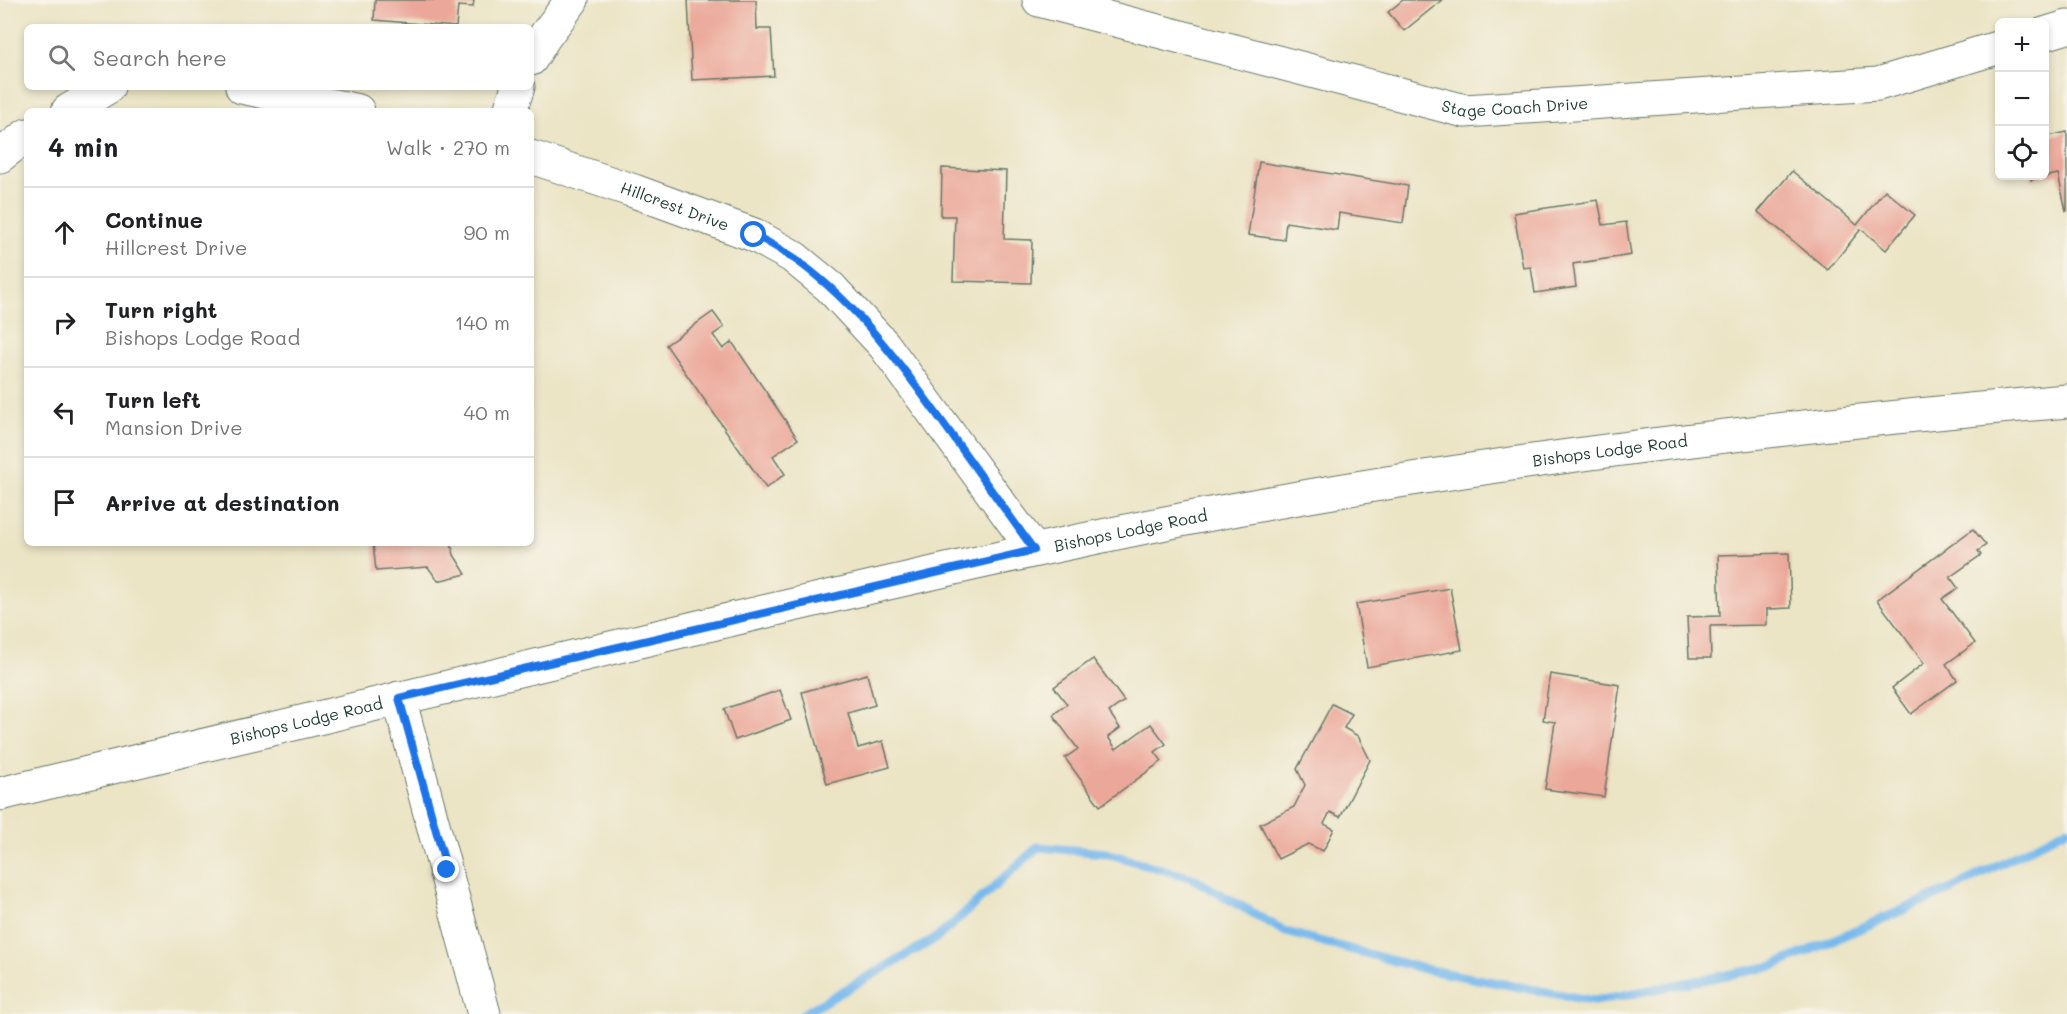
<!DOCTYPE html>
<html lang="en">
<head>
<meta charset="utf-8">
<style>
	body { margin:0; font-family:Mali,sans-serif; background:#f2f2f2; color:#202124 }
	.controls { position:absolute; right:18px; top:18px; display:grid; overflow:hidden; border-radius:9px; box-shadow:0 3px 9px #0003 }
	.controls button { width:54px; height:54px; display:grid; place-items:center; padding:0; border:0; border-bottom:2px solid #e0e0e0; background:#fff; color:#202124; font:30px sans-serif }
	.stop { position:absolute; width:18px; height:18px; margin:-14px; border:4px solid #1a73e8; border-radius:50%; background:#fff }
	.stop.end { background:#1a73e8; border-color:#fff; box-shadow:0 2px 6px #0008 }
	.list { margin:0; padding:0; list-style:none }
	h2 { display:flex; justify-content:space-between; align-items:center; height:78px; margin:0; padding:0 24px; font-size:26px }
	h2 small { font-size:20px; font-weight:400; color:#757577 }
	.list li { display:grid; grid-template-columns:39px 1fr auto; gap:18px; align-items:center; box-sizing:border-box; height:90px; padding:0 24px; border-top:2px solid #e0e0e0 }
	.list b { display:block; font-size:22px; white-space:nowrap }
	.list p { margin:0; font-size:20px; white-space:nowrap; color:#757577 }
	.list em { font-size:20px; font-style:normal; color:#757577 }
	.icon { flex:none; width:33px; height:33px; fill:none; stroke:currentColor; stroke-width:2; stroke-linecap:round; stroke-linejoin:round }
	.map { position:relative; flex:none; width:2067px; height:1014px; overflow:hidden }
	.search { position:absolute; background:#fff; box-shadow:0 3px 9px #0003; left:24px; top:24px; width:510px; height:66px; display:flex; align-items:center; gap:15px; box-sizing:border-box; padding:0 21px; border-radius:9px; color:#757577; font-size:22px }
	.panel { position:absolute; background:#fff; box-shadow:0 3px 9px #0003; left:24px; top:108px; width:510px; height:438px; border-radius:9px }
	.map>svg:first-child { display:block }
	.lines { fill:none; stroke-linecap:round; stroke-linejoin:round }
	.stream { stroke:#78b9ed; stroke-width:9 }
	.building { fill:#eba799 }
	.minor-casing { stroke:#667767; stroke-width:35 }
	.minor { stroke:#fff; stroke-width:33 }
	.route { stroke:#1a73e8; stroke-width:8 }
	.labels { text-anchor:middle; stroke-width:4.5; stroke-linejoin:round; paint-order:stroke }
	.street-label { font-size:16px; fill:#1f3d34; stroke:#f7f3e8 }
</style>
</head>
<body>
<div class="map">
<svg width="2067" height="1014" viewBox="0 0 2067 1014">
	<rect width="100%" height="100%" fill="#f7f3e8"/>
	<filter id="ink" filterUnits="userSpaceOnUse"><feTurbulence type="fractalNoise" baseFrequency=".0167" numOctaves="2"/><feDisplacementMap in="SourceGraphic" scale="12" xChannelSelector="R" yChannelSelector="G"/><feConvolveMatrix kernelMatrix="1 2 1 2 8 2 1 2 1" color-interpolation-filters="sRGB"/></filter>
	<filter id="wash" filterUnits="userSpaceOnUse"><feTurbulence type="fractalNoise" baseFrequency=".008" numOctaves="4" result="noise"/><feDisplacementMap in="SourceGraphic" scale="24" xChannelSelector="R" yChannelSelector="G"/><feGaussianBlur stdDeviation="1.35" result="paint"/><feColorMatrix in="noise" values="0 0 0 0 0 0 0 0 0 0 0 0 0 0 0 0 0 1.4 0 .05"/><feComposite in="paint" operator="in"/></filter>
	<g filter="url(#wash)">
		<rect width="100%" height="100%" fill="#ebe4c5"/>
		<g class="lines">
			<!-- stream -->
			<polyline class="stream" points="803,1014 938,937 1038,847 1106,853 1192,878 1286,932 1424,969 1594,1001 1773,966 1954,888 2067,829"/>
		</g>
		<g id="blocks">
			<!-- building -->
			<g class="building">
				<polygon points="375,0 474,0 473,7 458,6 456,27 374,20"/>
				<polygon points="688,0 756,0 757,29 771,29 774,76 692,80"/>
				<polygon points="1403,0 1442,0 1404,31 1388,12"/>
				<polygon points="2067,132 2067,211 2066,211 2058,174 2031,180 2030,176 2044,176 2044,137"/>
				<polygon points="1259,162 1408,186 1403,223 1339,213 1337,230 1286,222 1284,240 1248,235"/>
				<polygon points="942,168 1006,171 1004,239 1032,240 1031,283 953,281 955,216 941,216"/>
				<polygon points="1792,171 1857,225 1885,190 1915,215 1886,250 1861,229 1828,270 1758,212"/>
				<polygon points="1598,200 1603,225 1626,222 1631,255 1573,264 1576,287 1535,293 1531,267 1523,268 1514,213"/>
				<polygon points="713,312 724,327 713,335 723,349 732,342 798,439 773,456 785,474 766,488 666,345"/>
				<polygon points="1973,529 1986,545 1978,551 1981,555 1950,577 1958,588 1942,599 1975,643 1946,664 1957,680 1911,714 1892,688 1924,663 1877,600"/>
				<polygon points="373,543 451,543 454,555 466,574 438,581 428,567 376,571"/>
				<polygon points="1789,553 1791,608 1767,609 1767,625 1710,626 1711,658 1689,658 1687,617 1720,616 1718,555"/>
				<polygon points="1450,588 1462,650 1367,667 1356,604"/>
				<polygon points="1093,659 1124,701 1109,712 1120,728 1108,737 1116,749 1151,724 1166,744 1155,752 1162,761 1100,806 1065,758 1078,749 1053,715 1067,704 1054,687"/>
				<polygon points="867,674 875,705 848,713 858,748 883,741 890,767 827,784 802,692"/>
				<polygon points="1550,674 1620,685 1604,797 1545,789 1555,722 1543,720"/>
				<polygon points="780,690 791,720 735,740 724,709"/>
				<polygon points="1332,704 1352,714 1344,728 1358,736 1370,760 1340,817 1330,812 1324,824 1334,829 1323,851 1308,844 1278,859 1260,824 1294,807 1305,785 1297,769"/>
			</g>
		</g>
	</g>
	<g filter="url(#ink)">
		<use href="#blocks" fill-opacity="0" stroke="#667767" stroke-width="1.5"/>
		<g class="lines">
			<defs>
				<g id="minor">
					<path id="s1" d="M1039,0L1465,111L1878,84L2000,47"/>
					<polyline points="2044,34 2067,27"/>
					<polyline points="531,59 545,36 572,0"/>
					<polyline points="242,87 358,111"/>
					<polyline points="68,111 108,87"/>
					<polyline points="510,111 518,87"/>
					<polyline points="0,156 27,135"/>
					<path id="s2" d="M531,157L634,191L754,235L792,256L830,287L884,345L1034,550"/>
					<polyline points="399,698 484,1014"/>
					<path id="s3" d="M0,794C230,739 460,684 690,629C875,586 1061,542 1248,507C1519,457 1793,425 2067,401"/>
				</g>
			</defs>
			<!-- minor casing -->
			<use href="#minor" class="minor-casing"/>
			<!-- minor -->
			<use href="#minor" class="minor"/>
		</g>
	</g>
	<g class="lines" filter="url(#ink)">
		<!-- route -->
		<path class="route" d="M447,870L399,698L1034,550C1005,509 975,468 946,427C893,354 837,275 754,235"/>
	</g>
	<g class="labels">
		<!-- street labels -->
		<g class="street-label">
			<text dy="6" stroke="none"><textPath href="#s1" startOffset="490">Stage Coach Drive</textPath></text>
			<text dy="6" stroke="none"><textPath href="#s2" startOffset="152">Hillcrest Drive</textPath></text>
			<text dy="6" stroke="none"><textPath href="#s3" startOffset="1647">Bishops Lodge Road</textPath></text>
			<text dy="6" stroke="none"><textPath href="#s3" startOffset="1161">Bishops Lodge Road</textPath></text>
			<text dy="6" stroke="none"><textPath href="#s3" startOffset="315">Bishops Lodge Road</textPath></text>
		</g>
	</g>
</svg>
<div class="controls">
<button>+</button>
<button>−</button>
<button><svg class="icon" aria-label="locate" viewBox="0 0 24 24"><circle cx="12" cy="12" r="6"/><path d="M12 2v4M12 18v4M2 12h4M18 12h4"/></svg></button>
</div>
<div class="stop" style="left:754px;top:235px"></div>
<div class="stop end" style="left:447px;top:870px"></div>
<div class="search"><svg class="icon" aria-label="search" viewBox="0 0 24 24"><circle cx="10" cy="10" r="6"/><path d="M15 15l6 6"/></svg>Search here</div>
<section class="panel">
<h2>4 min<small>Walk · 270 m</small></h2>
<ul class="list">
<li><svg class="icon" aria-label="ahead" viewBox="0 0 24 24"><path d="M12 20V5M6 11l6-6 6 6"/></svg><div><b>Continue</b><p>Hillcrest Drive</p></div><em>90 m</em></li>
<li><svg class="icon" aria-label="right" viewBox="0 0 24 24"><path d="M7 20v-9h11M14 6l5 5-5 5"/></svg><div><b>Turn right</b><p>Bishops Lodge Road</p></div><em>140 m</em></li>
<li><svg class="icon" aria-label="left" viewBox="0 0 24 24"><path d="M17 20v-9H6M10 6l-5 5 5 5"/></svg><div><b>Turn left</b><p>Mansion Drive</p></div><em>40 m</em></li>
<li><svg class="icon" aria-label="arrive" viewBox="0 0 24 24"><path d="M6 21V4h12l-3 4 3 4H6"/></svg><div><b>Arrive at destination</b></div></li>
</ul>
</section>
</div>
</body>
</html>
